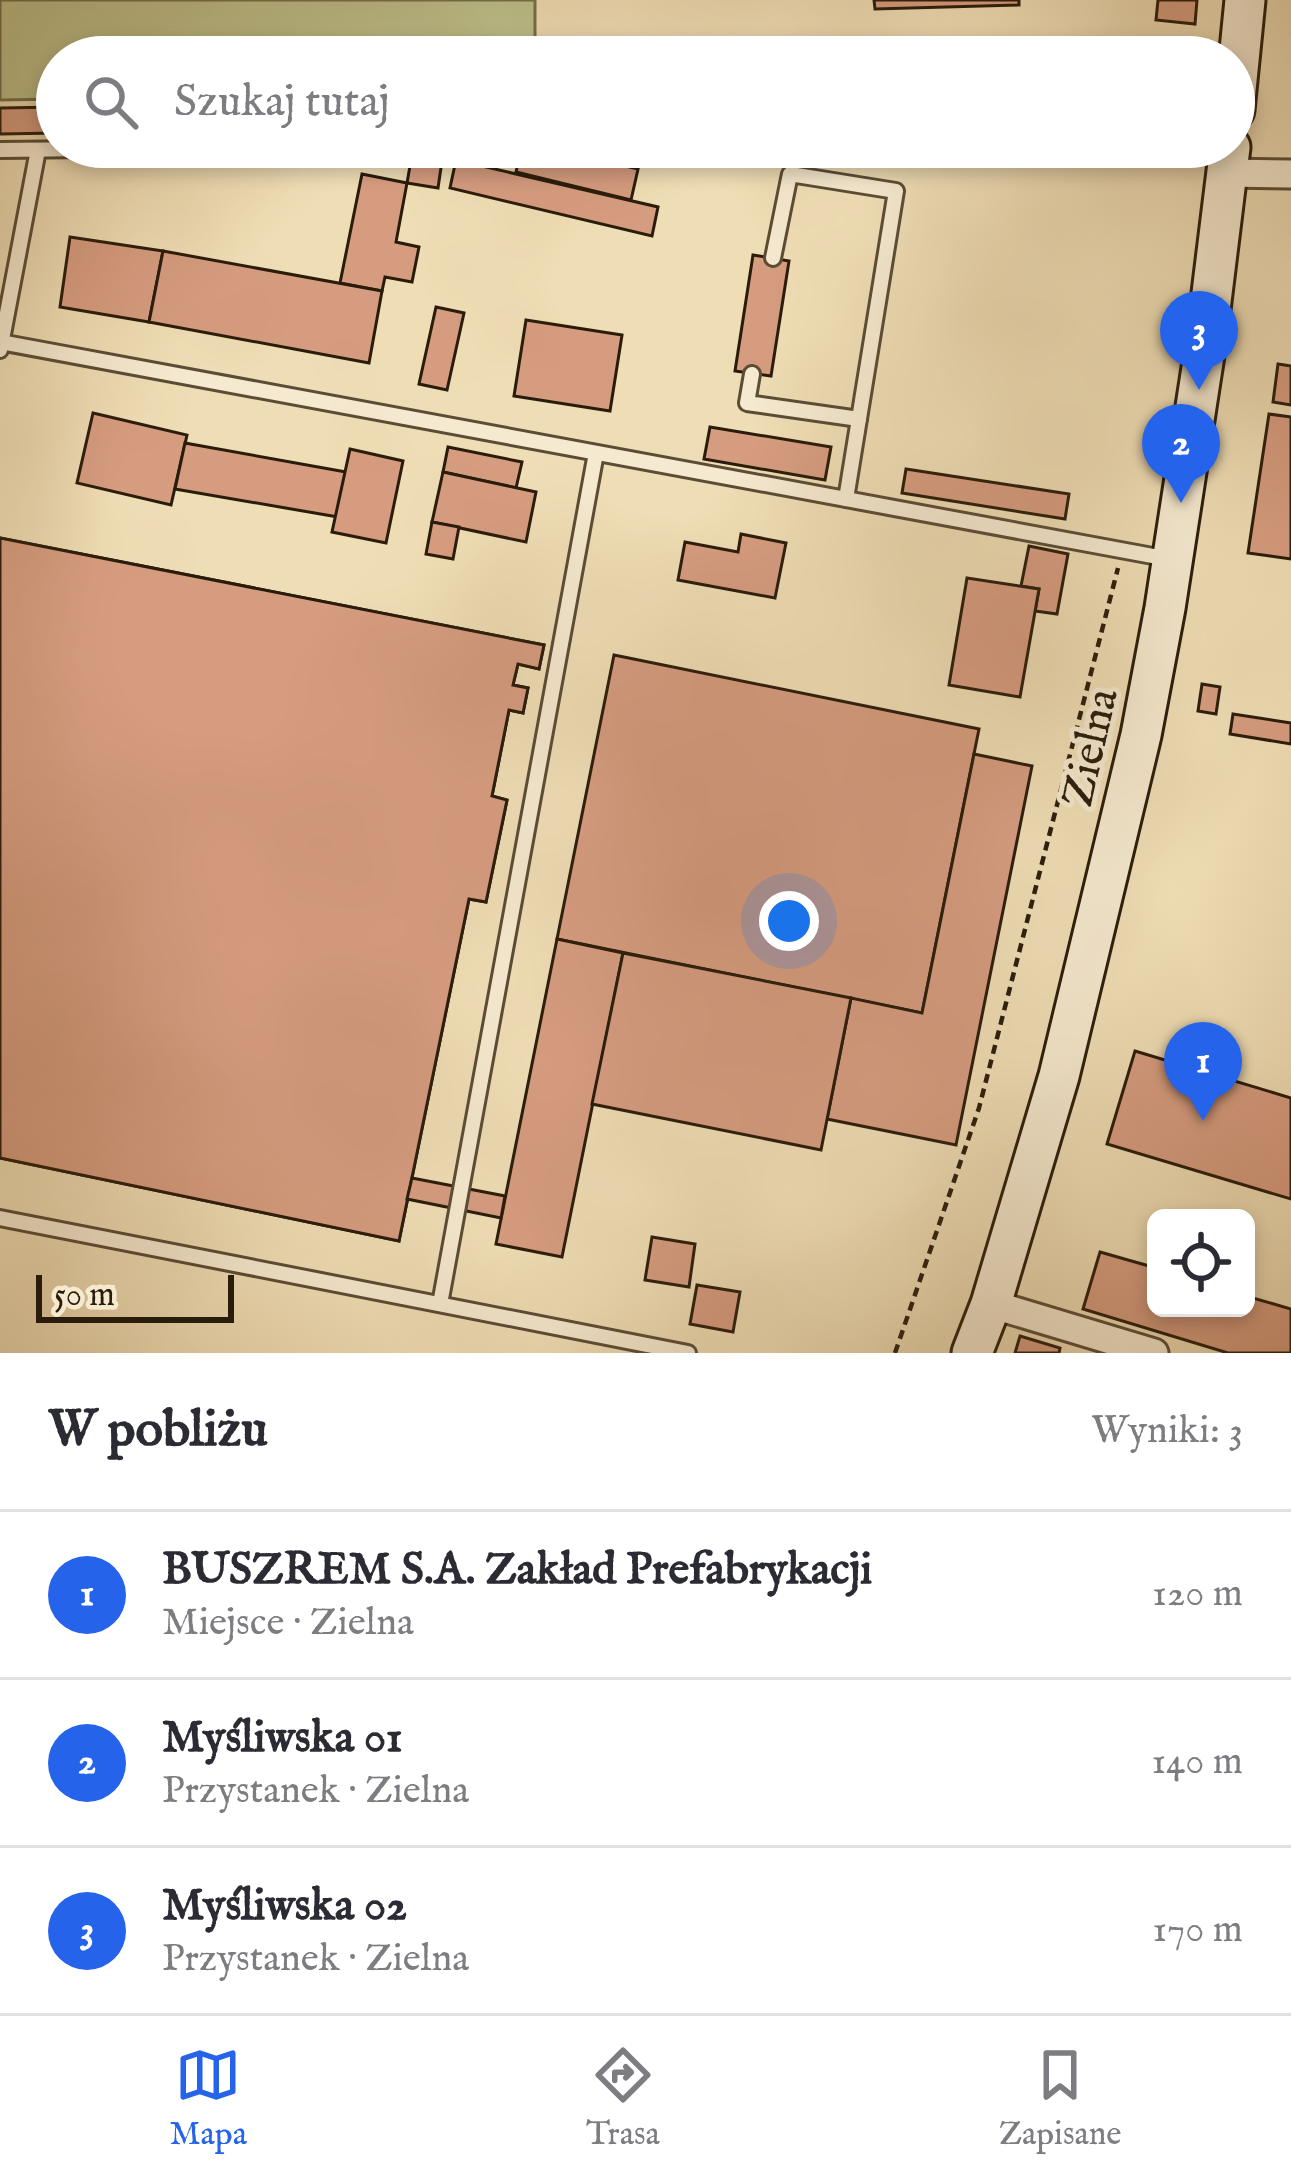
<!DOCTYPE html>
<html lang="pl">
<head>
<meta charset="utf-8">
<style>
	body { margin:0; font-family:"IM FELL English",serif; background:#f2f2f3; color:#2b2b33 }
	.controls { position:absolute; right:36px; bottom:36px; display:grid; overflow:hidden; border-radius:18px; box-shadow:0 6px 18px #0003 }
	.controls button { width:108px; height:108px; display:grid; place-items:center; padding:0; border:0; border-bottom:3px solid #e1e1e2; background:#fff; color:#2b2b33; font:60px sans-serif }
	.scale { position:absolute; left:36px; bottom:30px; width:198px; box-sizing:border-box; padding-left:12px; border:6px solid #2a1c0b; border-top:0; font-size:33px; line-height:42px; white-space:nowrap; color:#2a1c0b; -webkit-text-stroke:9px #f5e9cf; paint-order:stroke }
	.you { position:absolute; left:789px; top:921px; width:42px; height:42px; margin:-30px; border:9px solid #fff; border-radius:50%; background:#1a73e8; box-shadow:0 0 0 18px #1a73e833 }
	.badge { display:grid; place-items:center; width:78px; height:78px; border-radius:50%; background:#2563eb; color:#fff; font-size:39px; font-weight:700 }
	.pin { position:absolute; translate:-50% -99px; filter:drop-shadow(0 3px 6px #0008) }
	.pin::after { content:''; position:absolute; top:63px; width:42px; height:36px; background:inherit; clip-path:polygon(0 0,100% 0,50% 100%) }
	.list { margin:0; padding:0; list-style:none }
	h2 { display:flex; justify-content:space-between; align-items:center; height:156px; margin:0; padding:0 48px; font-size:51px }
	h2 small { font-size:39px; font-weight:400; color:#7c7c81 }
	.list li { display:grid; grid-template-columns:78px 1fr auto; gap:36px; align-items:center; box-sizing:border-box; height:168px; padding:0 48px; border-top:3px solid #e1e1e2 }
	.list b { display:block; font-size:45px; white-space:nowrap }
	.list p { margin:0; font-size:39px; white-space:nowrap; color:#7c7c81 }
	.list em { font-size:39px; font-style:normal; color:#7c7c81 }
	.icon { flex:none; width:66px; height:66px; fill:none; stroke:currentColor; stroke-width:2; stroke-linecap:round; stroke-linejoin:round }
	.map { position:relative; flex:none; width:1291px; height:1353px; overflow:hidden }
	.search { position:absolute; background:#fff; box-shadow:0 6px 18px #0003; left:36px; right:36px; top:36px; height:132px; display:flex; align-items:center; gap:30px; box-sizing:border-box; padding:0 42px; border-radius:66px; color:#7c7c81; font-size:45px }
	.sheet { height:660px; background:#fff }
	nav { display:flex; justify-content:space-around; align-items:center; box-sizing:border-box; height:168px; border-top:3px solid #e1e1e2; background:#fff; font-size:33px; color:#7c7c81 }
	nav a { display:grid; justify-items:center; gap:6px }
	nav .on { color:#2563eb }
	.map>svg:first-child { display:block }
	.green { fill:#bdc08b; stroke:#746e4b; stroke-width:3 }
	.building { fill:#d69c80; stroke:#2a1c0b; stroke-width:3 }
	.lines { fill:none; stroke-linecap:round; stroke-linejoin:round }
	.lane-casing { stroke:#5b4c36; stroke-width:20 }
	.street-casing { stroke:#5b4c36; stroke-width:33 }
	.secondary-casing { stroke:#2a1c0b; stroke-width:45 }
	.path { stroke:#2a1c0b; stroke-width:4.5; stroke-dasharray:9 6; stroke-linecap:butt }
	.lane { stroke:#f5e9cf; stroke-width:14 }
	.street { stroke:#f5e9cf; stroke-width:27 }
	.secondary { stroke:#f5e9cf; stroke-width:39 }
	.labels { text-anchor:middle; stroke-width:10; stroke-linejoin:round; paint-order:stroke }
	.street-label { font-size:45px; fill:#2a1c0b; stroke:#f5e9cf }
</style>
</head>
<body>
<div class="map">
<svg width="1291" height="1353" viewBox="0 0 1291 1353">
	<rect width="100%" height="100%" fill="#efddb5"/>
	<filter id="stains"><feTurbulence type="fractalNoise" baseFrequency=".00167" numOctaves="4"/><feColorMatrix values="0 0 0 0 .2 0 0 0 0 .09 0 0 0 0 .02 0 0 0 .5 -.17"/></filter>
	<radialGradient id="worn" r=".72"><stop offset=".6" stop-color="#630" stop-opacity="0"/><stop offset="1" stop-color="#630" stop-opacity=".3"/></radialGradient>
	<!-- green -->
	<polygon class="green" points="0,0 535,0 535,57 57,57 57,99 0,100"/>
	<!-- building -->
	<g class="building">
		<polygon points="874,0 1019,0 1019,5 875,9"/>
		<polygon points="1158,0 1197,0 1195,24 1156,20"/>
		<polygon points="57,107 57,133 0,134 0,108"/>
		<polygon points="522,147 546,147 638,169 631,200 516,172"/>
		<polygon points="413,149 443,154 438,188 407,183"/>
		<polygon points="456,160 658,207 652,236 450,188"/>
		<polygon points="362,174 407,183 396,242 419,247 412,282 385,277 382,291 340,283"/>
		<polygon points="70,237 163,251 149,322 60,307"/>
		<polygon points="163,251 382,291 369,363 149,322"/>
		<polygon points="753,255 789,261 771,376 735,371"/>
		<polygon points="436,307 464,313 447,390 419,384"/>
		<polygon points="526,320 622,335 610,411 514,396"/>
		<polygon points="1278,364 1291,366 1291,405 1273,402"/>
		<polygon points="93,413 187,435 171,505 77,483"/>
		<polygon points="1269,414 1291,417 1291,559 1248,553"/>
		<polygon points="710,427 831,447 825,480 704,459"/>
		<polygon points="185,443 346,472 338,517 175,489"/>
		<polygon points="448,447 522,462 516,488 443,472"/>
		<polygon points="350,449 403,461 386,543 332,532"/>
		<polygon points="906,469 1069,494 1065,519 902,493"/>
		<polygon points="443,472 536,492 526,542 432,522"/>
		<polygon points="432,522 459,527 453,559 426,554"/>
		<polygon points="741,534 786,543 775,598 678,580 685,542 738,552"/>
		<polygon points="0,538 544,645 539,669 518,664 513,685 528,688 523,713 509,710 492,796 507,800 486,902 469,899 399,1241 0,1158"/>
		<polygon points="0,538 544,645 539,669 518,664 513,685 528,688 523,713 509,710 492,796 507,800 486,902 469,899 399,1241 0,1158"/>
		<polygon points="1029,546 1068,554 1057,614 1035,611 1039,589 1021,586"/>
		<polygon points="967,578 1039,589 1020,697 949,685"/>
		<polygon points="614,655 979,729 922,1013 557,939"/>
		<polygon points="1202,684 1220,687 1216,714 1198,711"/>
		<polygon points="1233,714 1291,723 1291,744 1230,734"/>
		<polygon points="974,754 1032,766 956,1145 827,1119 851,998 922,1013"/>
		<polygon points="557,939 623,953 562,1257 496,1244"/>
		<polygon points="623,953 851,998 821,1150 592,1104"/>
		<polygon points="1135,1051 1291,1098 1291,1199 1107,1144"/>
		<polygon points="412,1178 505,1196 501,1218 407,1199"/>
		<polygon points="652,1237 695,1244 689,1287 645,1280"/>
		<polygon points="1100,1252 1156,1268 1156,1308 1246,1308 1246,1296 1291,1309 1291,1353 1228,1353 1083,1309"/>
		<polygon points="697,1285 740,1292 733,1332 690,1324"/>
		<polygon points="1020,1336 1060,1348 1059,1353 1015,1353"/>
	</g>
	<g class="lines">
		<defs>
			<g id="lane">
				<polyline points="0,150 284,147"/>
				<polyline points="773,258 790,174 896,191 846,499"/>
				<polyline points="0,342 1169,559"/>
				<polyline points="0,350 38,150"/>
				<polyline points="752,374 747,403 859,419"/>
				<polyline points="0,1218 688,1353"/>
				<polyline points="440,1304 596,453"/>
			</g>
			<g id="street">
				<polyline points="1227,173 1291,174"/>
				<polyline points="991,1304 1154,1353"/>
			</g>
			<g id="secondary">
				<polyline points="1234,110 1245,0"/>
				<polyline points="972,1353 991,1304 1059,1076 1141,735 1165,608 1206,342 1230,147"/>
			</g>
		</defs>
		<!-- lane casing -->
		<use href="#lane" class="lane-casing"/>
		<!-- street casing -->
		<use href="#street" class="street-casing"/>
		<!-- secondary casing -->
		<use href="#secondary" class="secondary-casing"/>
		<!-- path -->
		<polyline class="path" points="895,1353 979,1108 1118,568"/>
		<!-- lane -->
		<use href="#lane" class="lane"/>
		<!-- street -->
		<use href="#street" class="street"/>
		<!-- secondary -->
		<use href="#secondary" class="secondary"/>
	</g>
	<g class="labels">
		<!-- street labels -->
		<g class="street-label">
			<text transform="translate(1088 747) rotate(-77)" y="16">Zielna</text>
		</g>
	</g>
	<rect width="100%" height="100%" filter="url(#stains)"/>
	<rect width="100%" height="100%" fill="url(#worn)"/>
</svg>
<div class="controls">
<button><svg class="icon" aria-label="locate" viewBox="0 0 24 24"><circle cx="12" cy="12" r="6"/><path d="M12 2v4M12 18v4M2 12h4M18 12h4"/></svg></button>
</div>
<div class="scale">50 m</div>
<div class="you"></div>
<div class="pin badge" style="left:1203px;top:1121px">1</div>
<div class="pin badge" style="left:1181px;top:503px">2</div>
<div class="pin badge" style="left:1199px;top:390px">3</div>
<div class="search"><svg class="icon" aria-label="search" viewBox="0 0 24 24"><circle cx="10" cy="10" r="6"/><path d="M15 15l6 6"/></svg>Szukaj tutaj</div>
</div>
<section class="sheet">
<h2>W pobliżu<small>Wyniki: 3</small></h2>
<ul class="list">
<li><span class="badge">1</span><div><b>BUSZREM S.A. Zakład Prefabrykacji</b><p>Miejsce · Zielna</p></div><em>120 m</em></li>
<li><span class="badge">2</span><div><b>Myśliwska 01</b><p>Przystanek · Zielna</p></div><em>140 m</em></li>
<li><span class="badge">3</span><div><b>Myśliwska 02</b><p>Przystanek · Zielna</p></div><em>170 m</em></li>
</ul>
</section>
<nav>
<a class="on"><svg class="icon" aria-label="map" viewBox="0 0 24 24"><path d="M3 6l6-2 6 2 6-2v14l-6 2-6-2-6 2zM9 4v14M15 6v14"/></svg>Mapa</a>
<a><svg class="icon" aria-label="directions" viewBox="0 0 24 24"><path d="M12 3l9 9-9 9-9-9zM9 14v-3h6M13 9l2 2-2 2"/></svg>Trasa</a>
<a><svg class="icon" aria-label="saved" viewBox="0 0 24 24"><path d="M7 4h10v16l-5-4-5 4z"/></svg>Zapisane</a>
</nav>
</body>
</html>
